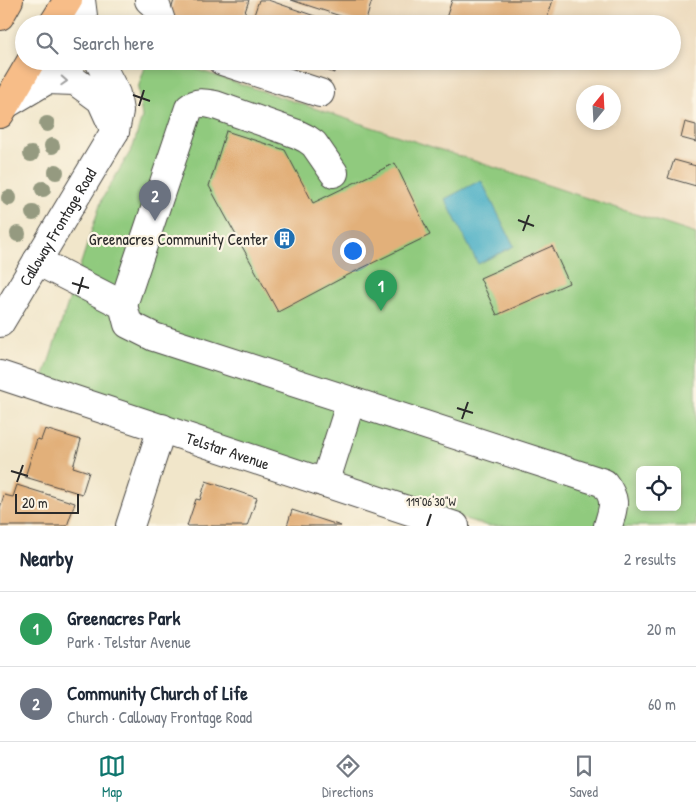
<!DOCTYPE html>
<html lang="en">
<head>
<meta charset="utf-8">
<style>
	body { margin:0; font-family:"Patrick Hand",sans-serif; background:#f6f6f7; color:#1f2937 }
	.controls { position:absolute; right:15px; bottom:15px; display:grid; overflow:hidden; border-radius:8px; box-shadow:0 2px 8px #0003 }
	.controls button { width:45px; height:45px; display:grid; place-items:center; padding:0; border:0; border-bottom:1px solid #e0e1e3; background:#fff; color:#1f2937; font:25px sans-serif }
	.compass { position:absolute; left:576px; top:85px; width:45px; height:45px; border-radius:50%; background:#fff; box-shadow:0 2px 8px #0003; rotate:18deg }
	.scale { position:absolute; left:15px; bottom:12px; width:64px; box-sizing:border-box; padding-left:5px; border:2px solid #2b2b2b; border-top:0; font-size:14px; line-height:18px; white-space:nowrap; color:#2b2b2b; -webkit-text-stroke:4px #fcf5e5; paint-order:stroke }
	.you { position:absolute; left:352px; top:250px; width:18px; height:18px; margin:-12px; border:4px solid #fff; border-radius:50%; background:#1a73e8; box-shadow:0 0 0 8px #1a73e833 }
	.badge { display:grid; place-items:center; width:32px; height:32px; border-radius:50%; background:#0f766e; color:#fff; font-size:16px; font-weight:700 }
	.pin { position:absolute; translate:-50% -41px; filter:drop-shadow(0 1px 2px #0008) }
	.pin::after { content:''; position:absolute; top:26px; width:18px; height:15px; background:inherit; clip-path:polygon(0 0,100% 0,50% 100%) }
	.list { margin:0; padding:0; list-style:none }
	h2 { display:flex; justify-content:space-between; align-items:center; height:65px; margin:0; padding:0 20px; font-size:21px }
	h2 small { font-size:16px; font-weight:400; color:#747a83 }
	.list li { display:grid; grid-template-columns:32px 1fr auto; gap:15px; align-items:center; box-sizing:border-box; height:75px; padding:0 20px; border-top:1px solid #e0e1e3 }
	.list b { display:block; font-size:19px; white-space:nowrap }
	.list p { margin:0; font-size:16px; white-space:nowrap; color:#747a83 }
	.list em { font-size:16px; font-style:normal; color:#747a83 }
	.icon { flex:none; width:28px; height:28px; fill:none; stroke:currentColor; stroke-width:2; stroke-linecap:round; stroke-linejoin:round }
	.map { position:relative; flex:none; width:696px; height:526px; overflow:hidden }
	.search { position:absolute; background:#fff; box-shadow:0 2px 8px #0003; left:15px; right:15px; top:15px; height:55px; display:flex; align-items:center; gap:12px; box-sizing:border-box; padding:0 18px; border-radius:28px; color:#747a83; font-size:19px }
	.sheet { height:215px; background:#fff }
	nav { display:flex; justify-content:space-around; align-items:center; box-sizing:border-box; height:70px; border-top:1px solid #e0e1e3; background:#fff; font-size:14px; color:#747a83 }
	nav a { display:grid; justify-items:center; gap:2px }
	nav .on { color:#0f766e }
	.map>svg:first-child { display:block }
	.built { fill:#ebd8ba; fill-rule:evenodd }
	.green { fill:#90ca7e; stroke:#5e7a54; fill-rule:evenodd }
	.water { fill:#45adc5; stroke:#386c78 }
	.building { fill:#e2b07a }
	.lines { fill:none; stroke-linecap:round; stroke-linejoin:round }
	.minor-casing { stroke:#494743; stroke-width:30 }
	.major-casing { stroke:#494743; stroke-width:30 }
	.minor { stroke:#fff; stroke-width:28 }
	.major { stroke:#f7bd88; stroke-width:28 }
	.tree { fill:#959a80 }
	.oneway { stroke:#a0a0a0 }
	.ticks { fill:none; stroke:#2b2b2b; stroke-width:2 }
	.labels { text-anchor:middle; stroke-width:4.5; stroke-linejoin:round; paint-order:stroke }
	.street-label { font-size:16px; fill:#2b2b2b; stroke:#fcf5e5 }
	.poi-label { font-size:16px; fill:#2b2b2b; stroke:#fcf5e5; text-anchor:end }
	.ticks-label { font-size:12px; text-anchor:middle; fill:#2b2b2b; stroke:#fcf5e5; stroke-width:4.5; stroke-linejoin:round; paint-order:stroke }
</style>
</head>
<body>
<div class="map">
<svg width="696" height="526" viewBox="0 0 696 526">
	<rect width="100%" height="100%" fill="#fcf5e5"/>
	<filter id="ink" filterUnits="userSpaceOnUse"><feTurbulence type="fractalNoise" baseFrequency=".02" numOctaves="2"/><feDisplacementMap in="SourceGraphic" scale="10" xChannelSelector="R" yChannelSelector="G"/><feConvolveMatrix kernelMatrix="1 2 1 2 8 2 1 2 1" color-interpolation-filters="sRGB"/></filter>
	<filter id="wash" filterUnits="userSpaceOnUse"><feTurbulence type="fractalNoise" baseFrequency=".0096" numOctaves="4" result="noise"/><feDisplacementMap in="SourceGraphic" scale="20" xChannelSelector="R" yChannelSelector="G"/><feGaussianBlur stdDeviation="1.12" result="paint"/><feColorMatrix in="noise" values="0 0 0 0 0 0 0 0 0 0 0 0 0 0 0 0 0 1.4 0 .05"/><feComposite in="paint" operator="in"/></filter>
	<g filter="url(#wash)">
		<rect width="100%" height="100%" fill="#f1e6ca"/>
		<!-- built -->
		<path class="built" d="M168,0H696V234L171,61H672V24H160ZM584,92H614V122H584Z"/>
		<!-- green -->
		<path class="green" d="M147,61H171L696,234V526H488L40,388L102,199L133,147L142,117L138,88ZM640,470H677V507H640Z"/>
		<!-- water -->
		<polygon class="water" points="481,180 514,246 478,264 445,199"/>
		<g id="blocks">
			<!-- building -->
			<g class="building">
				<polygon points="174,0 249,0 241,24 190,24 169,17"/>
				<polygon points="259,0 268,0 338,24 251,24"/>
				<polygon points="291,0 372,0 365,24"/>
				<polygon points="452,0 553,0 545,24 444,24"/>
				<polygon points="301,61 337,61 334,73"/>
				<polygon points="685,122 696,125 696,142 681,138"/>
				<polygon points="226,131 285,150 313,203 395,163 430,235 348,275 278,312 209,186"/>
				<polygon points="674,160 696,166 696,186 668,178"/>
				<polygon points="552,246 569,283 497,315 480,278"/>
				<polygon points="45,429 81,440 73,467 89,472 82,494 25,477 37,439 41,440"/>
				<polygon points="206,481 257,498 247,526 187,526 196,499 200,500"/>
				<polygon points="17,485 75,503 67,526 0,526 0,508 4,495 13,497"/>
				<polygon points="292,510 341,526 287,526"/>
			</g>
		</g>
	</g>
	<g filter="url(#ink)">
		<use href="#blocks" fill-opacity="0" stroke="#494743" stroke-width="1"/>
		<g class="lines">
			<defs>
				<g id="minor">
					<polyline points="81,0 84,24"/>
					<polyline points="149,0 156,6 162,24"/>
					<polyline points="222,61 320,93"/>
					<polyline points="5,105 47,80 75,81 101,100 115,131 119,111 116,94 99,61"/>
					<path d="M37,261L123,305L128,324L154,337L604,483C617,500 614,506 608,526"/>
					<path d="M123,305L189,108C197,101 205,103 215,105L297,134L307,139L314,144L334,173"/>
					<path id="s1" d="M0,323L115,131"/>
					<path id="s2" d="M0,375L455,526"/>
					<polyline points="325,483 351,401"/>
					<polyline points="130,526 162,428"/>
				</g>
				<g id="major">
					<polyline points="0,16 9,0"/>
					<polyline points="53,24 68,0"/>
					<polyline points="0,114 31,61"/>
				</g>
			</defs>
			<!-- minor casing -->
			<use href="#minor" class="minor-casing"/>
			<!-- major casing -->
			<use href="#major" class="major-casing"/>
			<!-- minor -->
			<use href="#minor" class="minor"/>
			<!-- major -->
			<use href="#major" class="major"/>
		</g>
		<!-- trees -->
		<g class="tree">
			<circle cx="47" cy="124" r="8"/>
			<circle cx="52" cy="146" r="8"/>
			<circle cx="31" cy="154" r="8"/>
			<circle cx="56" cy="172" r="8"/>
			<circle cx="43" cy="189" r="8"/>
			<circle cx="9" cy="198" r="8"/>
			<circle cx="33" cy="213" r="8"/>
			<circle cx="18" cy="234" r="8"/>
		</g>
		<!-- one-way arrows -->
		<defs><path id="oneway-chevron" d="M-2-3.5L2.5 0L-2 3.5" fill="none" stroke-width="1.6" stroke-linecap="round" stroke-linejoin="round" transform="scale(1.25)"/></defs>
		<use class="oneway" href="#oneway-chevron" transform="translate(64 81) rotate(3)"/>
	</g>
	<!-- ticks -->
	<path class="ticks" d="M133,95L150,101M139,106L144,90M518,220L534,226M523,231L529,215M72,283L89,288M78,294L83,277M457,408L473,413M462,419L468,402M11,471L28,476M17,482L23,465M427,526L431,514"/>
	<!-- icons -->
	<defs>
		<symbol id="building-disc" viewBox="-11 -11 22 22"><circle r="9.5" fill="#1f6fb2" stroke="#fcf5e5"/><path d="M-4-6H4V6H1V3H-1V6H-4ZM-2.5-4.3h1.7v1.8h-1.7ZM.8-4.3h1.7v1.8H.8ZM-2.5-1h1.7V.8h-1.7ZM.8-1h1.7V.8H.8Z" fill="#fff"/></symbol>
	</defs>
	<g fill-rule="evenodd">
		<use href="#building-disc" x="272" y="226" width="25" height="25"/>
	</g>
	<g class="labels">
		<!-- street labels -->
		<g class="street-label">
			<text dy="6" stroke="none"><textPath href="#s1" startOffset="112">Calloway Frontage Road</textPath></text>
			<text dy="6" stroke="none"><textPath href="#s2" startOffset="240">Telstar Avenue</textPath></text>
		</g>
		<!-- poi labels -->
		<g class="poi-label">
			<text x="268" y="245">Greenacres Community Center</text>
		</g>
	</g>
	<g class="ticks-label">
		<text x="431" y="506">119°06'30"W</text>
	</g>
</svg>
<div class="controls">
<button><svg class="icon" aria-label="locate" viewBox="0 0 24 24"><circle cx="12" cy="12" r="6"/><path d="M12 2v4M12 18v4M2 12h4M18 12h4"/></svg></button>
</div>
<svg class="compass" viewBox="-18 -18 36 36"><path d="M0-13l5 13h-10z" fill="#e53935"/><path d="M0 13l5-13h-10z" fill="#747a83"/></svg>
<div class="scale">20 m</div>
<div class="you"></div>
<div class="pin badge" style="left:381px;top:311px;background:#2e9e5b">1</div>
<div class="pin badge" style="left:155px;top:221px;background:#6b7280">2</div>
<div class="search"><svg class="icon" aria-label="search" viewBox="0 0 24 24"><circle cx="10" cy="10" r="6"/><path d="M15 15l6 6"/></svg>Search here</div>
</div>
<section class="sheet">
<h2>Nearby<small>2 results</small></h2>
<ul class="list">
<li><span class="badge" style="background:#2e9e5b">1</span><div><b>Greenacres Park</b><p>Park · Telstar Avenue</p></div><em>20 m</em></li>
<li><span class="badge" style="background:#6b7280">2</span><div><b>Community Church of Life</b><p>Church · Calloway Frontage Road</p></div><em>60 m</em></li>
</ul>
</section>
<nav>
<a class="on"><svg class="icon" aria-label="map" viewBox="0 0 24 24"><path d="M3 6l6-2 6 2 6-2v14l-6 2-6-2-6 2zM9 4v14M15 6v14"/></svg>Map</a>
<a><svg class="icon" aria-label="directions" viewBox="0 0 24 24"><path d="M12 3l9 9-9 9-9-9zM9 14v-3h6M13 9l2 2-2 2"/></svg>Directions</a>
<a><svg class="icon" aria-label="saved" viewBox="0 0 24 24"><path d="M7 4h10v16l-5-4-5 4z"/></svg>Saved</a>
</nav>
</body>
</html>
